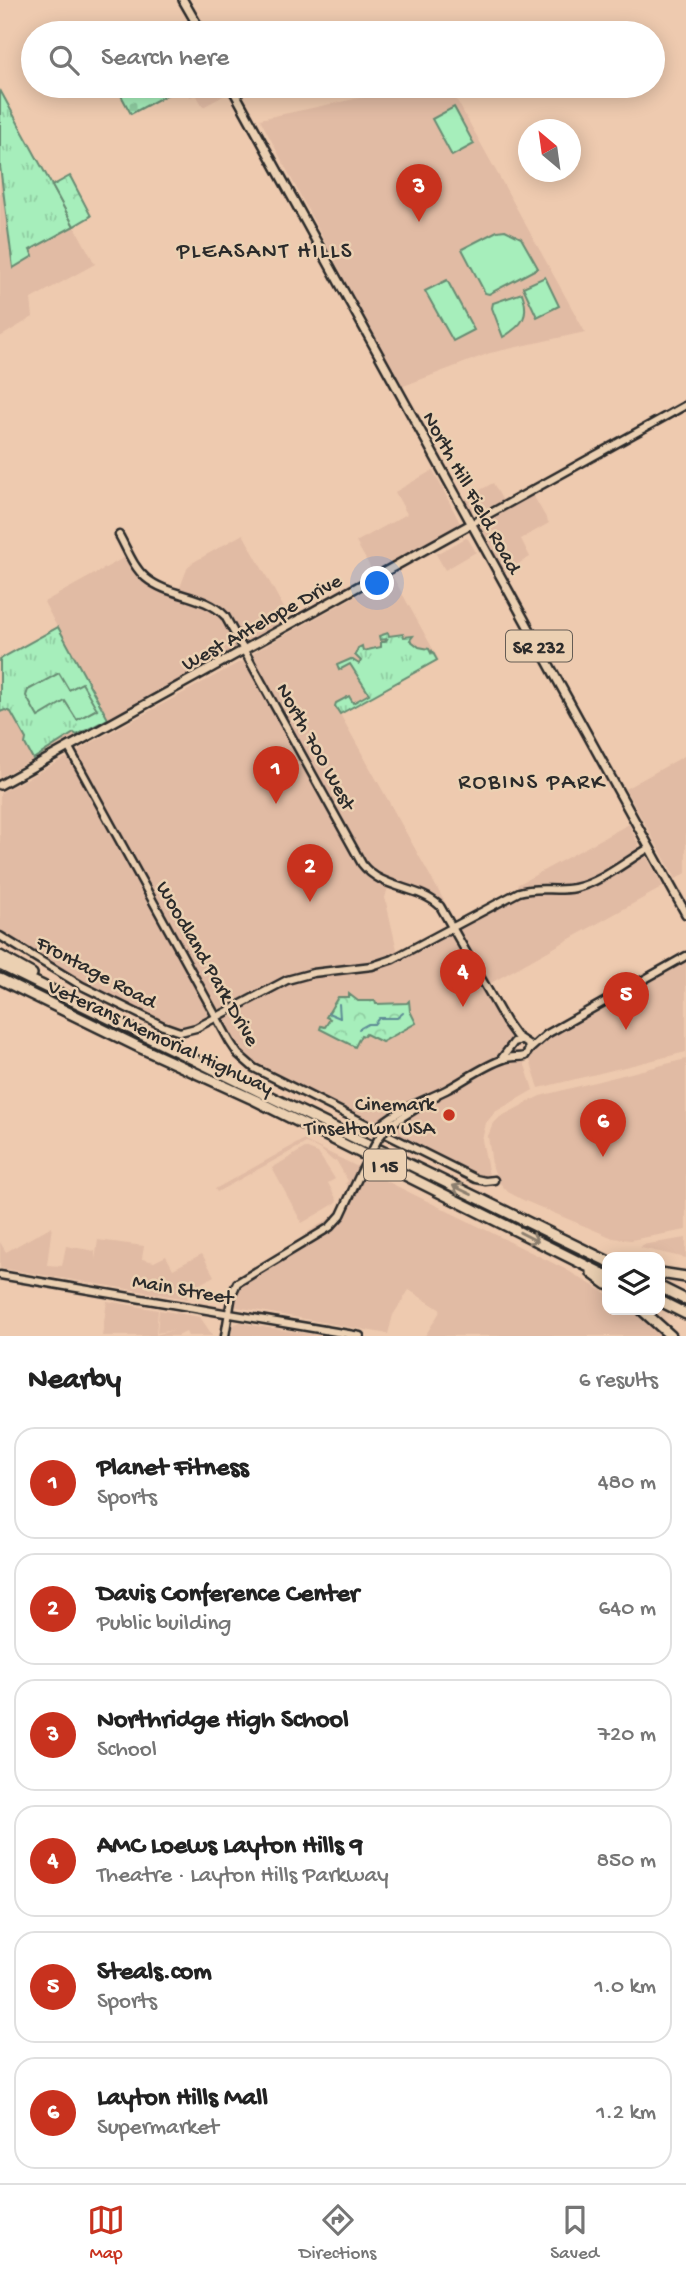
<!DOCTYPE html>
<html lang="en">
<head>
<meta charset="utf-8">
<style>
	body { margin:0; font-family:"Gochi Hand",sans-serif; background:#f6f6f6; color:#222 }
	.controls { position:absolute; right:21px; bottom:21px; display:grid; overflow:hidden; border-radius:14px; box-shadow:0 4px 18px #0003 }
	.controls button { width:63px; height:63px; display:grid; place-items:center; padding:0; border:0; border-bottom:2px solid #e0e0e0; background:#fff; color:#222; font:35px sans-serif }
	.compass { position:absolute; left:518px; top:119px; width:63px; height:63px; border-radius:50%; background:#fff; box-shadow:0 4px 18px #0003; rotate:331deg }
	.you { position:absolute; left:378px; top:584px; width:24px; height:24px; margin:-18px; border:5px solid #fff; border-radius:50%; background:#1a73e8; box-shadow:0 0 0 10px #1a73e833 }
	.badge { display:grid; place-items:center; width:46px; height:46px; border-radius:50%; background:#c8321e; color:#fff; font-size:23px; font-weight:700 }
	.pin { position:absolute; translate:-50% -58px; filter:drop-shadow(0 2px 4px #0008) }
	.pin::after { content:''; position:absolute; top:37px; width:24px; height:21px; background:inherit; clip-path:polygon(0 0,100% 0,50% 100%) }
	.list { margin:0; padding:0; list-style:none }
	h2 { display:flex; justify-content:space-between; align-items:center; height:91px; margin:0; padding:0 28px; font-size:30px }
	h2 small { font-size:23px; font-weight:400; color:#767676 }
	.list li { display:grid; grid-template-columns:46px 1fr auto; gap:21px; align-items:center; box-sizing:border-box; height:112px; margin:0 14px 14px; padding:0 14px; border:2px solid #e0e0e0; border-radius:21px }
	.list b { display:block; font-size:26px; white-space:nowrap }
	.list p { margin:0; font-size:23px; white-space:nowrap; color:#767676 }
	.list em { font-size:23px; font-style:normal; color:#767676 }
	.icon { flex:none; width:38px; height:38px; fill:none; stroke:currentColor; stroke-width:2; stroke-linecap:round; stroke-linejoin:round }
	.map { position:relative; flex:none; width:686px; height:1336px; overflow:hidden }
	.search { position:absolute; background:#fff; box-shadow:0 4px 18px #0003; left:21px; right:21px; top:21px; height:77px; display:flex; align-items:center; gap:18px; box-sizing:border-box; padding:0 24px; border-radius:38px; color:#767676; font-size:26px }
	.sheet { height:847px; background:#fff }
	nav { display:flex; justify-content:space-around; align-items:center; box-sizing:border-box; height:98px; border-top:2px solid #e0e0e0; background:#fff; font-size:19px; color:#767676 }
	nav a { display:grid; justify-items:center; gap:4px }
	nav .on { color:#c8321e }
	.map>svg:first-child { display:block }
	.built { fill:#e1bba4 }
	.grass { fill:url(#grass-tufts); stroke:#688c73; stroke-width:2 }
	.cemetery { fill:url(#cemetery-stones); stroke:#688c73; stroke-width:2 }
	.park { fill:url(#park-crowns); stroke:#688c73; stroke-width:2 }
	.pitch { fill:#a6eebb; stroke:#688c73; stroke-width:2 }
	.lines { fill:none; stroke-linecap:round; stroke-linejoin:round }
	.stream { stroke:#5d8c95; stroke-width:2 }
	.secondary-casing { stroke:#2b2b2b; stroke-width:11 }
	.primary-casing { stroke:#2b2b2b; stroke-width:12 }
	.highway-casing { stroke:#2b2b2b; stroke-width:14 }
	.secondary { stroke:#ebd0b2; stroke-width:6 }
	.primary { stroke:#ebd0b2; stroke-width:7 }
	.highway { stroke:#ebd0b2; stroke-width:9 }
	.secondary-bridge-casing { stroke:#2b2b2b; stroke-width:11; stroke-linecap:butt }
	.secondary-bridge { stroke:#ebd0b2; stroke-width:6 }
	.oneway { stroke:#8b7e6e }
	.poi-dot { fill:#c8321e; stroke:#ebd0b2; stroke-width:2.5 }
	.labels { text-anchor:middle; stroke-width:5; stroke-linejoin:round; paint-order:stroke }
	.shield { fill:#ebd0b2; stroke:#655c54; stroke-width:2 }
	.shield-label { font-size:19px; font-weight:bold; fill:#2b2b2b }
	.street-label { font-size:21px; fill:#2b2b2b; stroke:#ebd0b2 }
	.poi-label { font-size:21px; fill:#2b2b2b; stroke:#ebd0b2; text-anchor:end }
	.neighbourhood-label { font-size:23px; letter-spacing:2px; fill:#2b2b2b; stroke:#ebd0b2 }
</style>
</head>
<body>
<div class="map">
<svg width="686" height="1336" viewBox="0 0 686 1336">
	<defs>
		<pattern id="grass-tufts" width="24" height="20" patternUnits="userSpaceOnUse" patternTransform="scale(1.75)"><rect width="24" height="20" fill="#a6eebb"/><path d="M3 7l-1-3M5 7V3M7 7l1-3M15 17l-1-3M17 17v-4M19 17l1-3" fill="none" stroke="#8fcca1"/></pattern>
		<pattern id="cemetery-stones" width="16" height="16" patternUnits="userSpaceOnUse" patternTransform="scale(1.75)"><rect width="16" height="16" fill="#a6eebb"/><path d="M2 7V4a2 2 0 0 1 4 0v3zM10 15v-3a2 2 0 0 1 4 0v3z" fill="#8fcca1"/></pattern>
		<pattern id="park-crowns" width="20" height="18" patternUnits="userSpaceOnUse" patternTransform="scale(1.75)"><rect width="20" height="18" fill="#a6eebb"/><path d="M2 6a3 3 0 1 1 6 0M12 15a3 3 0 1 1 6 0" fill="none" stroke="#8fcca1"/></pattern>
	</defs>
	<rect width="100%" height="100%" fill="#eecaaf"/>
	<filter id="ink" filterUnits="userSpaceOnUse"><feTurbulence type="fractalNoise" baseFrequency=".0143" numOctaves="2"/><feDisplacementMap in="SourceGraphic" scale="14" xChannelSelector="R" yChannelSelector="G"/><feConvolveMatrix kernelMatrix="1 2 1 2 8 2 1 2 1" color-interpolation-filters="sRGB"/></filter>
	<g filter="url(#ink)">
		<!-- built -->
		<g class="built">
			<polygon points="187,86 222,86 227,94 203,107 196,94 190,97 184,87"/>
			<polygon points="416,86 449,86 585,332 490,353 401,387 260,119"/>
			<polygon points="0,90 95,264 31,299 33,317 0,337"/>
			<polygon points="433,470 460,523 373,572 356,542 407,514 395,492"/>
			<polygon points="493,483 503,501 478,513 471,511 464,499"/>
			<polygon points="533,495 549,523 521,539 530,557 504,572 481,526"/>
			<polygon points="243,534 290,619 246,642 231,619 217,605 179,590 187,569 192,563"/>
			<polygon points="466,538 468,539 476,552 445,570 436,554"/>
			<polygon points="127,556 138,575 148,583 213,610 223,620 236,649 0,777 0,659 57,627 44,602"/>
			<polygon points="390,577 393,577 439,660 340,714 448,908 431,894 387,879 375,873 365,863 261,675 253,655 255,652"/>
			<polygon points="240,662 245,662 251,669 351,853 361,868 373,879 388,887 385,898 398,954 365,964 320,969 295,974 272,983 224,1009 217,1009 78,753 80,749"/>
			<polygon points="686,755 686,873 676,879 625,789"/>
			<polygon points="65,758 70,759 208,1012 207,1019 184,1028 169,1025 78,980 9,938 0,930 0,793"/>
			<polygon points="629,824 640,848 617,864 593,878 574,885 535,885 518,888 517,885"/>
			<polygon points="643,855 647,857 663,887 489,984 460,931 460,927 521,894 532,892 569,892 587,888"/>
			<polygon points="449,933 455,935 512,1041 501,1057 420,1099 377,1124 351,1114 280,1078 251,1061 239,1047 224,1021 225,1016 285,984 309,977 354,972 387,965"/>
			<polygon points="686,960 686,1052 539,1088 529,1057 530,1053 546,1038"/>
			<polygon points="686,1059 686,1230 631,1240 613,1238 523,1200 508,1192 498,1181 492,1165 488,1136 493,1124 500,1117 540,1096"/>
			<polygon points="504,1060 522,1060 524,1062 533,1090 495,1112 486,1123 482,1140 489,1175 487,1179 482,1179 387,1133 399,1122"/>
			<polygon points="303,1140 360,1168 340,1209 335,1217 326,1227 312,1234 308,1232 333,1216 340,1207 350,1186 345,1184 348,1181 336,1160 333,1161 321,1150 306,1143 217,1192 215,1189"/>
			<polygon points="305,1148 318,1153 332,1174 335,1179 328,1183 337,1200 336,1203 302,1223 272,1168"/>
			<polygon points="366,1171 565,1269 607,1294 607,1310 631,1310 661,1336 425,1336 441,1310 409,1290 393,1315 388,1334 237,1307 235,1302 236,1294 243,1284 324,1237 336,1227 344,1217"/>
			<polygon points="52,1226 47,1265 62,1266 66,1246 95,1251 95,1260 98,1240 144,1246 142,1259 154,1262 166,1256 173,1269 202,1254 214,1276 186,1292 188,1299 0,1268 0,1242 6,1252"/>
			<polygon points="686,1238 686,1258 641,1248 642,1245"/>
			<polygon points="107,1301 158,1310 156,1335 173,1330 157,1333 159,1310 200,1317 213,1336 188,1336 186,1332 178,1336 102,1336"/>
			<polygon points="240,1322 257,1326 322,1336 231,1336 233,1325"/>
		</g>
		<!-- grass -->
		<g class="grass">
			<polygon points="0,90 74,226 30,250 33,256 13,268 0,166"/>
			<polygon points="58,627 108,719 77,735 74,733 33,759 25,744 26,739 11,712 5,710 0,712 0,659"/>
			<polygon points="388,633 389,636 403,634 404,637 413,636 410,640 419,647 429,649 431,653 432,651 437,660 340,714 335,706 336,703 349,696 353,703 369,694 350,664 339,670 337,665 351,659 359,664 361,661 355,655 358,648 362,646 363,651 381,647 381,642 385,642 387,639 380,640 379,636"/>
		</g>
		<!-- cemetery -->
		<polygon class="cemetery" points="116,86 183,86 131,114"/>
		<!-- park -->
		<g class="park">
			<polygon points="70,176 91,216 74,226 52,186"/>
			<polygon points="349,994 358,1001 375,1001 376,1004 407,1003 409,1001 410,1011 416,1023 382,1042 366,1034 364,1036 361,1035 355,1047 320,1029 321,1026 325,1027 330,1019 326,1017 338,997 349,997"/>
		</g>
		<!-- pitch -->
		<g class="pitch">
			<polygon points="454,107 474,144 452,156 432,119"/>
			<polygon points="505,230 521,238 538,268 489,294 485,293 462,249 497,231"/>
			<polygon points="545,277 559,306 537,317 523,287"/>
			<polygon points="447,280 474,330 453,341 425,291"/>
			<path d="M522,293C530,316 523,325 503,337L492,308L493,303Z"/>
			<polygon points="59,673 69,690 82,683 97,709 77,720 65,701 38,717 26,696 28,690"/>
		</g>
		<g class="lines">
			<!-- stream -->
			<g class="stream">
				<polyline points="339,1004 340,1018"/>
				<polyline points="328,1013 340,1018"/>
				<polyline points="359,1029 368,1024 374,1024 379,1018 397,1018 403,1013"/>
			</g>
			<defs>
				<g id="secondary">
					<polyline points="471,524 686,405"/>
					<path d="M119,535C127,549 133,567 146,578C169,597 204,594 225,616L362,864C382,890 417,885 440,906L506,1022L516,1036L528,1044L529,1050L525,1056C518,1058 511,1056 504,1059C483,1066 465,1080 446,1090C422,1102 394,1110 375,1130"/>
					<polyline points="69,748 230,1042 238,1054 254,1068 476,1179 485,1181 494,1180"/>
					<path d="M0,936L82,986L163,1026L180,1032L196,1028L287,980L313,973L372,966L393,959L519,892C538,886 556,892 575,888C602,882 626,861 649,848"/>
					<polyline points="529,1050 547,1034 686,956"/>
					<polyline points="502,1058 514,1042 521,1040"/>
					<polyline points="388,1126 436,1096"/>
					<polyline points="0,1275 360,1336"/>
					<polyline points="225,1336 232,1294 237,1283 330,1227 341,1215 361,1172"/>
				</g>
				<g id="primary">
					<polyline points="183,0 202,33"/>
					<polyline points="231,86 686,914"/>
					<polyline points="0,785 471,524"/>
				</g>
				<g id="highway">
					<polyline points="0,956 32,974"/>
					<polyline points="0,965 607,1261"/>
					<polyline points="0,979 141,1048 255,1100 607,1276"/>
					<polyline points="592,1273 607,1284"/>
					<polyline points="660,1273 686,1277"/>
					<polyline points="660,1287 686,1300"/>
					<polyline points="660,1301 686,1314"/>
					<polyline points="642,1310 671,1336"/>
				</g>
			</defs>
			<!-- secondary casing -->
			<use href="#secondary" class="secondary-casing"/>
			<!-- primary casing -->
			<use href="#primary" class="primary-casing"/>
			<!-- highway casing -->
			<use href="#highway" class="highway-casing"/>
			<!-- secondary -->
			<use href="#secondary" class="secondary"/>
			<!-- primary -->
			<use href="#primary" class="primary"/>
			<!-- highway -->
			<use href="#highway" class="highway"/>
			<defs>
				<polyline id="secondary-bridge" points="361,1172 378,1139 388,1126"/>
			</defs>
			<!-- secondary-bridge casing -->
			<use href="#secondary-bridge" class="secondary-bridge-casing"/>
			<!-- secondary-bridge -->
			<use href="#secondary-bridge" class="secondary-bridge"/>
		</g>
		<!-- one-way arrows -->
		<defs><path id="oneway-shaft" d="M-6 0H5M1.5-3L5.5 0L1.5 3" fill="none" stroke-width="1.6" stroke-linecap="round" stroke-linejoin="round" transform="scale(1.75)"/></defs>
		<g class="oneway">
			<use href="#oneway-shaft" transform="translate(462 1190) rotate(-154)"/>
			<use href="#oneway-shaft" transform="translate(529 1237) rotate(27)"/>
		</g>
	</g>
	<!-- markers -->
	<circle class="poi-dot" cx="449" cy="1115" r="7"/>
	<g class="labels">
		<!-- shield labels -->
		<g class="shield">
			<rect x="506" y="630.5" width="66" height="31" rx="5"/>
			<rect x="364" y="1149.5" width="42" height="31" rx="5"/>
		</g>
		<g class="shield-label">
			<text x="539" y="653">SR 232</text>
			<text x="385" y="1172">I 15</text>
		</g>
		<!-- street labels -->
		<g class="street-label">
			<text transform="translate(473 492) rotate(61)" y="7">North Hill Field Road</text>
			<text transform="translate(261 621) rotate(-29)" y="7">West Antelope Drive</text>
			<text transform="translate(317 746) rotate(61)" y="7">North 700 West</text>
			<text transform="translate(209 963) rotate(60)" y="7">Woodland Park Drive</text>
			<text transform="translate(97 971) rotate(28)" y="7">Frontage Road</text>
			<text transform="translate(161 1036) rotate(25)" y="7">Veterans Memorial Highway</text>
			<text transform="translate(183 1288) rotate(10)" y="7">Main Street</text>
		</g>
		<!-- poi labels -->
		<g class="poi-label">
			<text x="435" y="1110">Cinemark<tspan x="435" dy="24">Tinseltown USA</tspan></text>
		</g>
		<!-- neighbourhood labels -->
		<g class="neighbourhood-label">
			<text x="265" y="257">PLEASANT HILLS</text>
			<text x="532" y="788">ROBINS PARK</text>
		</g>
	</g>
</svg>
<div class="controls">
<button><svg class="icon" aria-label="layers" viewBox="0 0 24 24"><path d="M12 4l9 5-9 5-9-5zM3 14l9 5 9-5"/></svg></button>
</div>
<svg class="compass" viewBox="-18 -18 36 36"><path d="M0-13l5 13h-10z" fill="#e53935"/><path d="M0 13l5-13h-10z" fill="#767676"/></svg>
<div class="you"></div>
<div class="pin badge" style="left:276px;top:804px">1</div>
<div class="pin badge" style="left:310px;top:902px">2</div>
<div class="pin badge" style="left:419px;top:222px">3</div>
<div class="pin badge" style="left:463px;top:1007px">4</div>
<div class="pin badge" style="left:626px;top:1030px">5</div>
<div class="pin badge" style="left:603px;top:1157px">6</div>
<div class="search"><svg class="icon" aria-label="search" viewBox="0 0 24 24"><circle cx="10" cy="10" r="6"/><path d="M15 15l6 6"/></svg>Search here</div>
</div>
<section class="sheet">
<h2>Nearby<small>6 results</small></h2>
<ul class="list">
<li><span class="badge">1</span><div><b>Planet Fitness</b><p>Sports</p></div><em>480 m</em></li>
<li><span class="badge">2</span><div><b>Davis Conference Center</b><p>Public building</p></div><em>640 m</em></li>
<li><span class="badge">3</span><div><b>Northridge High School</b><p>School</p></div><em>720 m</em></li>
<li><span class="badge">4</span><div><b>AMC Loews Layton Hills 9</b><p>Theatre · Layton Hills Parkway</p></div><em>850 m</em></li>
<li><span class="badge">5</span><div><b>Steals.com</b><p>Sports</p></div><em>1.0 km</em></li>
<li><span class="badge">6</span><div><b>Layton Hills Mall</b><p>Supermarket</p></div><em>1.2 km</em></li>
</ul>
</section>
<nav>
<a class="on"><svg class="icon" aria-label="map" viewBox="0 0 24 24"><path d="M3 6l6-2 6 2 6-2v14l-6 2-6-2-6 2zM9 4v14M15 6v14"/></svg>Map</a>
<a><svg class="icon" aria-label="directions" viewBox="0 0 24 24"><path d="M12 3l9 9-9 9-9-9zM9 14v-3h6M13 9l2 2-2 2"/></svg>Directions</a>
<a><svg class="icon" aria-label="saved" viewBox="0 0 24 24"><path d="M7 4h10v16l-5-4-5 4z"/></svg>Saved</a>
</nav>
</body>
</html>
